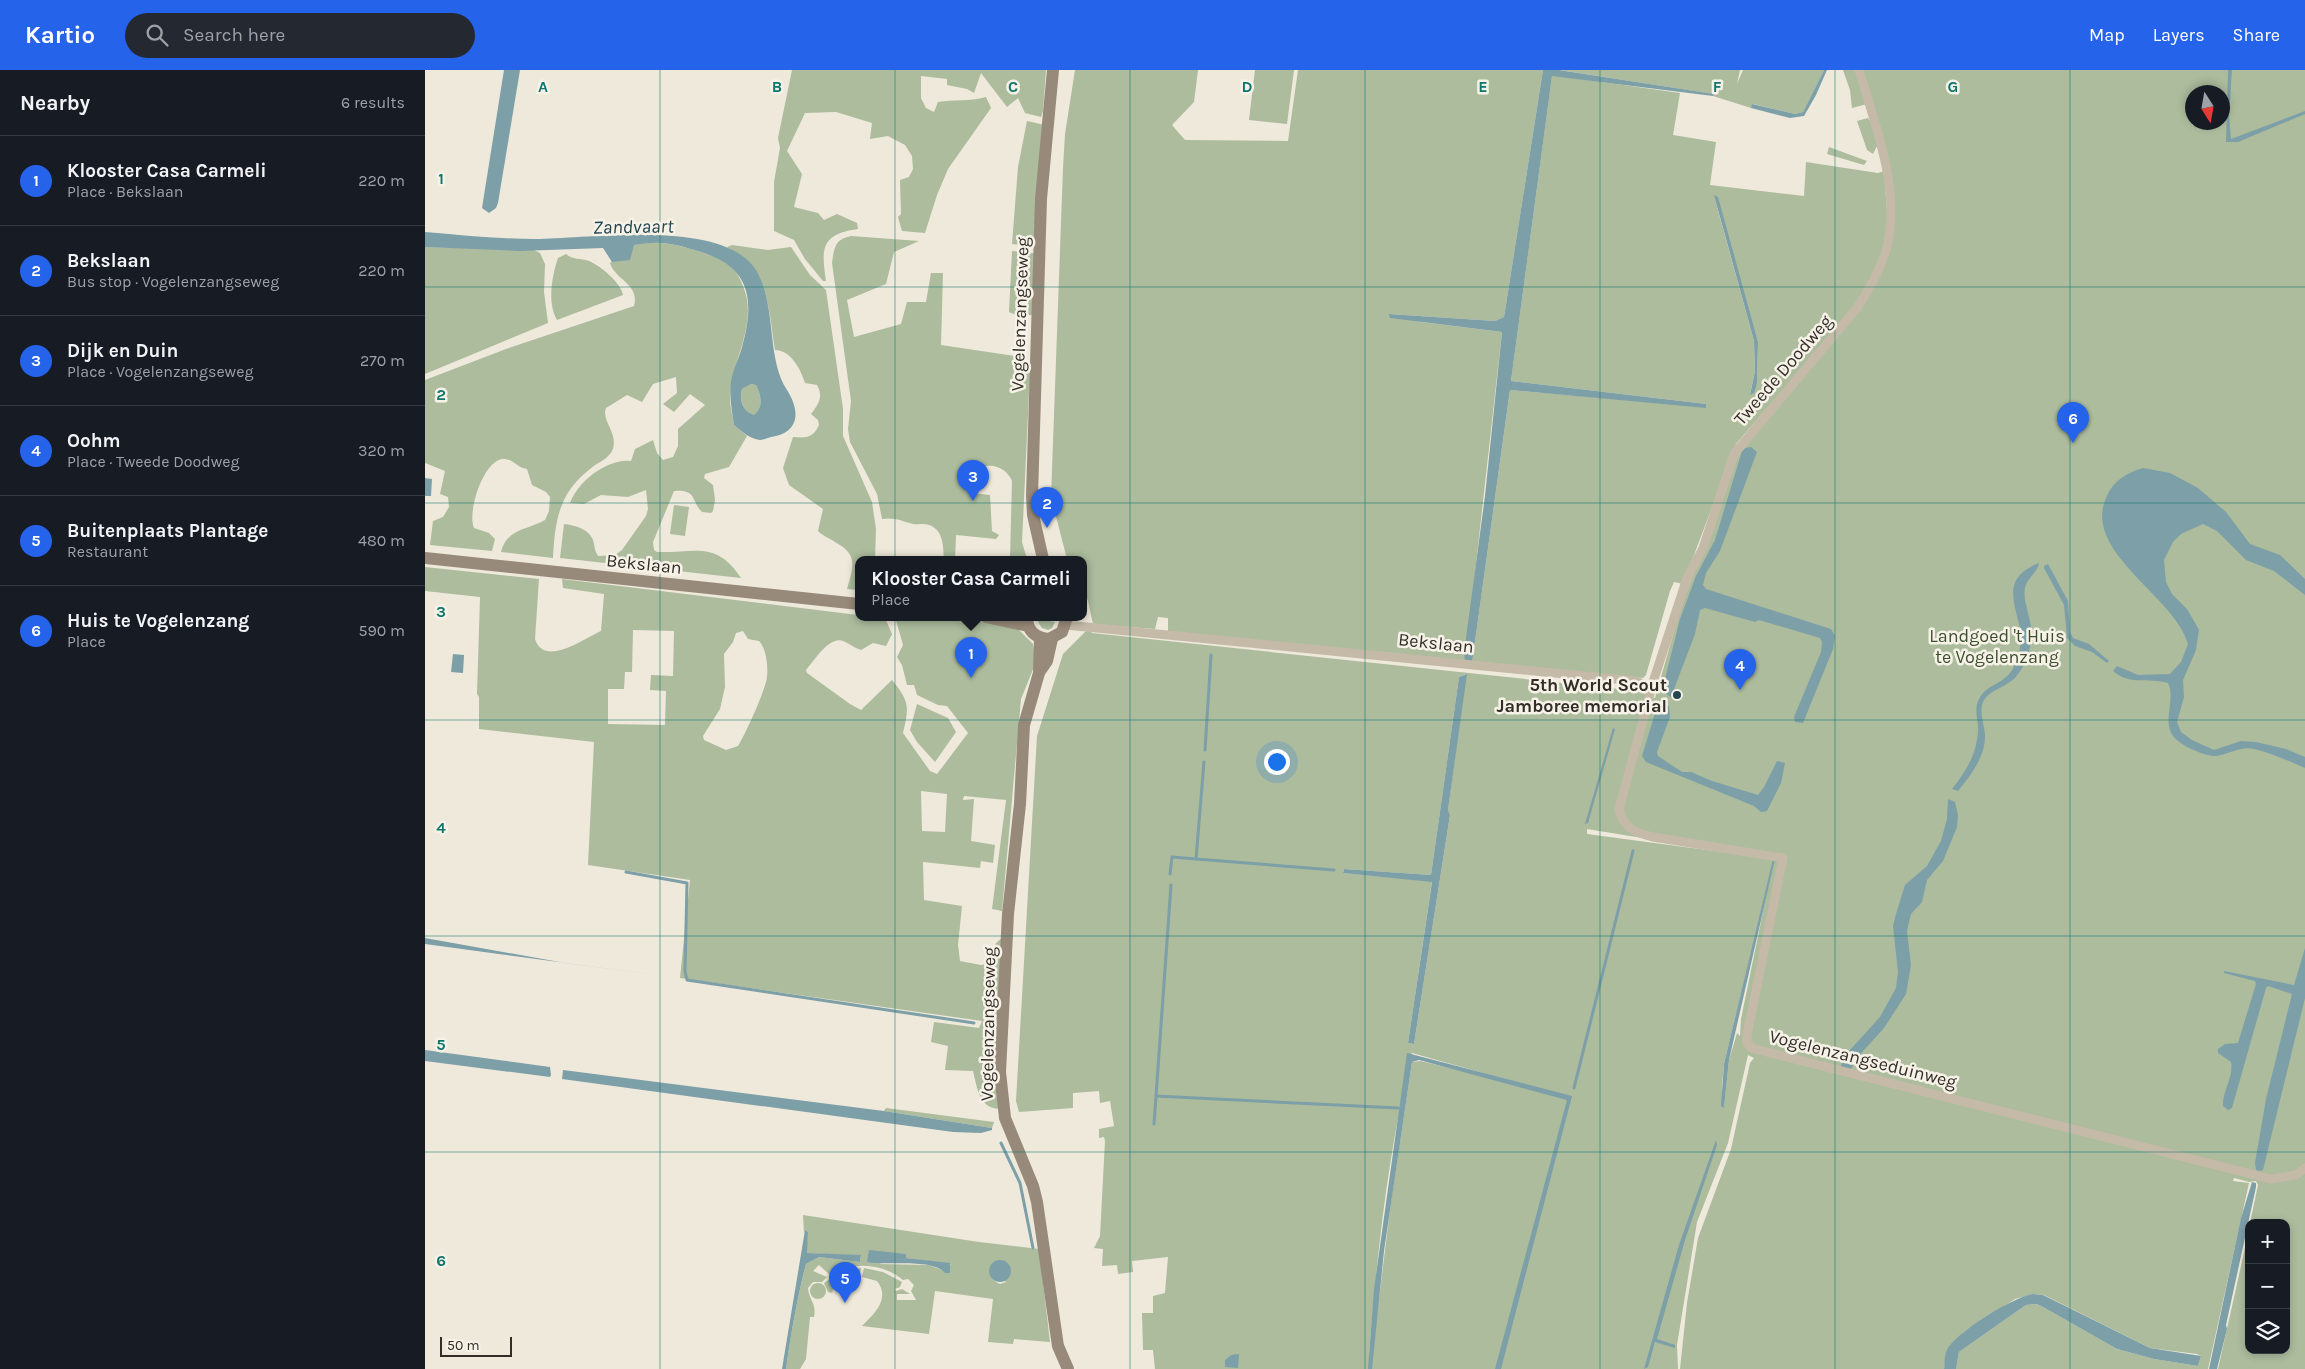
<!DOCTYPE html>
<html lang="en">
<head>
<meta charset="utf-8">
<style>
	body { margin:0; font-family:Karla,sans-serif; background:#242831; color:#f1f3f6 }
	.controls { position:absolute; right:15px; bottom:15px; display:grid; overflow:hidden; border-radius:10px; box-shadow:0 2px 8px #0003 }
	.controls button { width:45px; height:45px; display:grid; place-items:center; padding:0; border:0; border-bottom:1px solid #363941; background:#171b24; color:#f1f3f6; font:25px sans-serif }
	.compass { position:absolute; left:1760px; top:15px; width:45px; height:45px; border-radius:50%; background:#171b24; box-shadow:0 2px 8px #0003; rotate:169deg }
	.scale { position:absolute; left:15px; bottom:12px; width:72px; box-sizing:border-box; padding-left:5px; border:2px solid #332d28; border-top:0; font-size:14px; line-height:18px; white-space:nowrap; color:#332d28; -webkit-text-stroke:4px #f7f2e7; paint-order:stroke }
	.you { position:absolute; left:851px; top:691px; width:18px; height:18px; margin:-12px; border:4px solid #fff; border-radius:50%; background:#1a73e8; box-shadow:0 0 0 8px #1a73e833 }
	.badge { display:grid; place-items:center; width:32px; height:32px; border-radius:50%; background:#2563eb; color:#fff; font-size:16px; font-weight:700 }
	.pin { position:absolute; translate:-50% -41px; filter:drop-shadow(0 1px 2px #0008) }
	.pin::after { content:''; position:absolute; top:26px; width:18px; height:15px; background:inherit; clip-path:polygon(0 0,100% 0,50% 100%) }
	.popup { position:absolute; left:430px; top:486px; width:232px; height:65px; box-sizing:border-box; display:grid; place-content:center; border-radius:10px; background:#171b24; filter:drop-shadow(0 1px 4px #0005); font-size:16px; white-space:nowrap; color:#9ea1a6 }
	.popup b { font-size:19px; color:#f1f3f6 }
	.popup::after { content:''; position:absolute; left:50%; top:100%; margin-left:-10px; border:10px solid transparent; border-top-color:#171b24 }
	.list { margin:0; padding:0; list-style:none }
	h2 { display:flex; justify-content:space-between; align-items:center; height:65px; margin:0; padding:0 20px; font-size:21px }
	h2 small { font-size:16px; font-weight:400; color:#9ea1a6 }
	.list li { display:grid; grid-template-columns:32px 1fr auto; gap:15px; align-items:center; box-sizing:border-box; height:90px; padding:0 20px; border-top:1px solid #363941 }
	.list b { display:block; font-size:19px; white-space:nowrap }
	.list p { margin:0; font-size:16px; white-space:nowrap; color:#9ea1a6 }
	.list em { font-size:16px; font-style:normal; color:#9ea1a6 }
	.icon { flex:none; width:28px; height:28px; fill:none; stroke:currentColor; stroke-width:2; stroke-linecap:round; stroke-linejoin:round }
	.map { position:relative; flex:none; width:1880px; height:1299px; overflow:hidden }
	header { display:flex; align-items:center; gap:30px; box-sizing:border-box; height:70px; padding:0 25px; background:#2563eb; color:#fff }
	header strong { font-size:24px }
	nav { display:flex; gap:28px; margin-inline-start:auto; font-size:18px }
	.search { width:350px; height:45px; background:#242831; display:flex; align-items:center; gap:12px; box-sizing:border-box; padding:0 18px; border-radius:28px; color:#9ea1a6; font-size:19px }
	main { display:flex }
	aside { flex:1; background:#171b24 }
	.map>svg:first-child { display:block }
	.green { fill:#acbc9d; fill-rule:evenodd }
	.water { fill:#7d9fa8; fill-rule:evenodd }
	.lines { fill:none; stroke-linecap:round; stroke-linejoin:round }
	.stream { stroke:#7d9fa8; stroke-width:3 }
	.minor { stroke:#c5baa8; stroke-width:9 }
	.secondary { stroke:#988a7a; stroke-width:12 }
	.grid { fill:none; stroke:#0f766e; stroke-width:1; stroke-opacity:0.55 }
	.poi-dot { fill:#224550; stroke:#f7f2e7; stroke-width:2 }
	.labels { text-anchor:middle; stroke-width:5; stroke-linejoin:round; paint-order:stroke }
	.street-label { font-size:18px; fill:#332d28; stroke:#f7f2e7 }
	.park-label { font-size:18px; fill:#3d4e2e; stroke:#f7f2e7 }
	.poi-label { font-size:18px; font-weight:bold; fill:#332d28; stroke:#f7f2e7; text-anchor:end }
	.water-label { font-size:19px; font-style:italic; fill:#224550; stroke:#f7f2e7 }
	.grid-label { font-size:16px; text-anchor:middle; font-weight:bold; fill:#0f766e; stroke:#f7f2e7; stroke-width:5; stroke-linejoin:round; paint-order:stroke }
</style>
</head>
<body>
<header>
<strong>Kartio</strong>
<div class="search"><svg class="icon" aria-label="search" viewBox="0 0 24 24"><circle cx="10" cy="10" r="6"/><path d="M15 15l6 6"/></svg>Search here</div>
<nav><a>Map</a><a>Layers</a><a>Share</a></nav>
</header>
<main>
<aside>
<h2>Nearby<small>6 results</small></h2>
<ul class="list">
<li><span class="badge">1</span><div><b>Klooster Casa Carmeli</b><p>Place · Bekslaan</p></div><em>220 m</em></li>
<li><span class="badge">2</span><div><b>Bekslaan</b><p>Bus stop · Vogelenzangseweg</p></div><em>220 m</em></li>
<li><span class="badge">3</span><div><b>Dijk en Duin</b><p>Place · Vogelenzangseweg</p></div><em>270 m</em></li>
<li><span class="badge">4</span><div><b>Oohm</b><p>Place · Tweede Doodweg</p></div><em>320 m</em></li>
<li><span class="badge">5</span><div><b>Buitenplaats Plantage</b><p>Restaurant</p></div><em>480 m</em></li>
<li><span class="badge">6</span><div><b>Huis te Vogelenzang</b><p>Place</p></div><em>590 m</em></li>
</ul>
</aside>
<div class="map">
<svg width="1880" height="1299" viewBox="0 0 1880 1299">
	<rect width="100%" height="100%" fill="#efe9db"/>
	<!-- green -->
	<g class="green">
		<path d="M367,0H621L618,41L616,47L600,43L593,28L582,37L556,3L549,23L542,19L522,15V9L496,6V28L501,38L509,42L513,32C529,29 544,32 561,27L566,38L523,99L512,125L500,163L477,161L473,147L476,144L475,110L484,107L488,99L487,86L480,75L463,66L445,69L447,53L411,42L380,43L362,81L377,104L369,137L393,143L399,150L412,144L432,153L433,159C396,164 396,178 401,211H398L380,189L369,170L349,161V112L355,78L353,68Z"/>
		<polygon points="650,0 773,0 769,32 747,55 760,70 863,71 873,0 1118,0 1079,247 1070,251 964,244 996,252 1077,262 1040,592 743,561 743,548 733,547 730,559 668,554 663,531 659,522 658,489 642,489 626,427 638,98 640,64"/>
		<polygon points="830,0 869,0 862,54 824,50"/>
		<polygon points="1135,0 1315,0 1312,14 1318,0 1399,0 1378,42 1370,44 1328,34 1326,38 1288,26 1288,24"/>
		<polygon points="1418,0 1432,0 1442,34 1427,38 1425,20"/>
		<path d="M1437,0H1880V1299H1793L1824,1160V1280H1861V1153H1825L1833,1115L1831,1111L1824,1112L1809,1108L1808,1111L1824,1113L1783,1299H1531L1534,1282L1601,1235L1612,1234L1618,1237L1692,1279L1729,1289L1773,1296L1776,1286L1772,1284L1725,1278L1619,1225L1608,1224L1590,1229L1538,1263L1522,1280L1519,1299H1255L1262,1233L1273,1168L1306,1079L1325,993L1329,988L1323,985L1303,1073L1272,1152L1252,1275L1253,1299H730L728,1280H718L717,1243H728V1226L740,1223L743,1187L707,1191L708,1202L693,1204L692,1195L677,1196L678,1179L669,1178L675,1166L680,1071L679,1067L674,1068V1059L689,1056L685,1031L675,1033L674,1021L648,1023V1038L594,1042L591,1031L612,666L638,584L663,559L667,563L1213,621L1220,623L1221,627L1230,628L1256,537L1313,386L1443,224L1468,145ZM1768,22H1798V52H1768ZM1041,604L1023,740L1025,745L989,974L983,973L1007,811L918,803L919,799L1006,805L1034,607ZM1162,759L1297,781V782L1162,764ZM1349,788L1316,949L1315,966L1312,963L1304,990L1299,1037L1297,1016L1299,994ZM987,983L1122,1021L995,991L987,992L966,1132L948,1277L944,1285C952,1184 963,1082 987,983Z"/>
		<path d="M1127,5L1255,23L1248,65L1291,72L1285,115L1379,126L1381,92L1453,103L1459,101L1463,155L1455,191L1430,237L1311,374L1258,514L1249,512L1245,521L1221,605L1218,608L1047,593L1085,320L1281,337V334L1086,311ZM1289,126L1333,272L1332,313L1325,324L1330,301L1329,271Z"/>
		<polygon points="1443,48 1448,56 1453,74 1448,84 1442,80 1432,51"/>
		<polygon points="602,51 624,56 618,176 587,174 593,97"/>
		<polygon points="1404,77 1442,91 1439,95 1402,84"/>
		<path d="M426,166L494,171L469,182L461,214L422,230L429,267L476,254L482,232H501L506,203H518L516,275L590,286L589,303H607L604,323L597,472L602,489H585L587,411C582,397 561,389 551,403C548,408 548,417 547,423L565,425L567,461L574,465L571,469L531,465L530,489H519C518,477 519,460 504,455C499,453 494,455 488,454C477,451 469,447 457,449L452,424L425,372L423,359L426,331L407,193C409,178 410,169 426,166Z"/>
		<path d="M223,172C246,173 257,176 279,183C298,189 311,196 318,216C334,254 306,290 305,328C305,337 308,347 309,355L322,366L304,397L280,404L279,408L288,415L290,430L288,441L286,443L277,442C266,431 272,419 249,421L228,472L229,480L232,482C271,483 291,470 316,508L135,488L139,454C149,455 164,459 168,470C170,476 169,480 173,486L190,485L197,480L221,446L223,439L221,420L203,427L176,425L159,434L145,433C153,411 183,388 206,391L210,379L228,370L232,383L238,390L248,387L253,376V359L280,335L265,324L249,342L238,334L252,323L251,307L228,314L217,332L202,325L181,338C176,350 193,363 188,379C184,389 173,392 165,399C134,423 130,450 128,488L76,482C82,458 103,460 120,450L124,441L125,427L121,422L107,415L102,399C92,398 88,388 77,389C58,392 42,442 49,458L64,463L70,469L67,481L5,475L8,451L18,447L24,437L23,427L15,424L20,401L0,393V310L81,279L209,236C215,214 190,210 185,193L208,175Z"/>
		<path d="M307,175L343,180L366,177L385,205L401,220L418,339V366L447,432L451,459L450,489H434L433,520L422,519C428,497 434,485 410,472C404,468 398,466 393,461L398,439L364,415L358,398L368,367C381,368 388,368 394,355L393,350L386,344C393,335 399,327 392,315L380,313C376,300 366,280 350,280C346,257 344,217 329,198C322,190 311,183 302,177Z"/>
		<polygon points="0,177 109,180 115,183 120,194 119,222 123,253 0,304"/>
		<polygon points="587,181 617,184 607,245 591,245 584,242"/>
		<path d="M141,184C148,190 155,188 164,191C176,196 196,213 198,225L132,250C122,232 127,206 133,188Z"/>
		<path d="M326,314L331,315C336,325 339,337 329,346C318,340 314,331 317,319Z"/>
		<polygon points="249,435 264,437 260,466 245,464"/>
		<path d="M0,497L114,509L110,569C119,598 160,568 176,561L179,524L138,518L137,509L433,545L434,547L460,548L467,564L461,576L448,573L436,580C429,578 424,573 418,571C404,566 389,591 381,600L382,603L425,634L436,640L467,610C485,632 484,637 478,663L505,701L512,704L543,663L522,636L513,635L492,625L489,615H482L477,595L472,587L478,575L470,547H508L560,552L592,558L608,574L611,592L596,629L577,841L567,839L581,730L539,726L538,730L549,729L546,771L570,775L568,793L556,791L555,798L498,792L499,830L537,836L533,875L535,891L556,895L563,894L571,873L577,868L574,1039C554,1038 552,1017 548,1001L520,1000L523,976L506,972L509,952L554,958L557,951L255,908L265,810L163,795L169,672L54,659V627L52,624L55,527L0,521ZM208,560L249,561L248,606L226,605L225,620L241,621L240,655L183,654V619H199L200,602H207ZM318,561L323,569L334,571C342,579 344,601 341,612C337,627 321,663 313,676L301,680L279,670L278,666L295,639L300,617L299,584L308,572L311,563ZM496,721L522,724L520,762L497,761Z"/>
		<polygon points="615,547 626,547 624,551 630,552 627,558 623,560 617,558 613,552"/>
		<polygon points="492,634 523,648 531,662 510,692 492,672 485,660"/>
		<polygon points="461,1038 569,1052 567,1058 459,1041"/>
		<path d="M378,1145L554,1172L614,1179L625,1272L589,1269L588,1274L563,1272L568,1229L510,1221L504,1264L437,1256C449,1244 466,1229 452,1211L437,1207L439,1198L458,1202L477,1212L475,1217L470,1219L471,1221L477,1219L485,1224H472V1230H491L486,1221L489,1215L483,1209L478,1210C458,1193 426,1191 405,1205L394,1195L388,1201L402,1207L397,1212H388L383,1218C384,1230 392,1234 389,1247H385L381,1289L375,1299H361C366,1263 372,1229 381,1194L394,1187L435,1192L436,1186L381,1183L383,1162L380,1160L379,1164ZM481,1185V1188L488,1189L526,1194L517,1200L504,1195L454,1194ZM565,1196L581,1212L575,1214C567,1211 564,1204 565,1196Z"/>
		<polygon points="436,1198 434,1208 425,1212 420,1201"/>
		<polygon points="405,1209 416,1217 414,1220 408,1219 407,1223 403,1222 399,1213"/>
		<circle cx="393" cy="1221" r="8"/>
	</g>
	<!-- water -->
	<g class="water">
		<polygon points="79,0 95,0 73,133 71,138 64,143 57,138"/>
		<polygon points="1118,0 1134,0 1289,24 1288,26 1127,6 1086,311 1281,334 1281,338 1085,320 1047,593 1040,592 1039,583 1060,426 1077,262 965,248 964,244 1070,251 1079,247"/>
		<polygon points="1399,0 1402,0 1391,25 1379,46 1365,48 1326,38 1327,34 1370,44 1378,42"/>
		<polygon points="1803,0 1807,0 1804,46 1806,69 1880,41 1880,44 1813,72 1801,72"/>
		<polygon points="1289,125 1293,127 1333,272 1332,313 1329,323 1325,325 1330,301 1329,271"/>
		<path d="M0,162C36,165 73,169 110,169C164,169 298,148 331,200C352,234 341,289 362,320C376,342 374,363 346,367C342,368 338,370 335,370C325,369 316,361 309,355C307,341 304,327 306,313C307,301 314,289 317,277C330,231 326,197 276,182C249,174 237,170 209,175L205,190L187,192L178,178L95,181L0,177ZM326,314L331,315C336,325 339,337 329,345C318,341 314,331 317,319Z"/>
		<polygon points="1326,377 1332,382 1295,481 1281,503 1278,515 1281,519 1406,559 1410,566 1408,579 1378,653 1370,652 1369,647 1396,582 1397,572 1395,568 1334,550 1330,552 1280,538 1275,540 1270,564 1246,627 1240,623 1238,617 1255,549 1271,506 1290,470 1317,381 1320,378"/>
		<path d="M1718,398L1745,403L1773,418L1801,442L1825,474L1855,485L1880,509V525L1849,501L1821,490L1792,461L1778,454L1756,464L1748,472L1739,490L1741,512L1747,524L1762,539L1774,560L1771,580L1758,610L1759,627L1752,652L1756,662L1767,670L1789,680L1816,671L1831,672L1861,679L1880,687V698C1864,691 1846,683 1829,679C1816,676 1804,684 1792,686C1781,687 1754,675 1748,666C1737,650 1751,630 1743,613C1723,607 1705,616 1688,601L1692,596L1713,605L1745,604L1756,592L1763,574C1751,527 1657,482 1681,428C1688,411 1701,403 1718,398Z"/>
		<polygon points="0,408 7,409 6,426 0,426"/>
		<path d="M1614,493C1613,502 1602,508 1600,518C1598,528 1602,537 1604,547C1610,569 1604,592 1590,608C1581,617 1565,620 1559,630C1553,641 1559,653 1560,664C1561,686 1546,705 1533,721L1527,719C1541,701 1551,686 1553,662C1554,650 1548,640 1554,629C1560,617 1570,616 1580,608C1589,601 1593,589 1595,578C1602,547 1565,512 1614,493Z"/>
		<polygon points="1623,494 1643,531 1645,562 1648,568 1664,574 1684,591 1682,593 1667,582 1650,576 1642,568 1639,535 1619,498 1619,496"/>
		<polygon points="28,584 39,585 38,603 26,602"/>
		<polygon points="1042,604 1023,740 1025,745 989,974 983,973 1007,812 918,803 919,799 1006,805 1034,607"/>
		<polygon points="1233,633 1244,636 1245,647 1232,682 1233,686 1257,702 1266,702 1287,711 1333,725 1339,717 1352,691 1360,693 1356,713 1342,741 1336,742 1329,736 1221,692 1217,686"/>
		<polygon points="1188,658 1190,659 1163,753 1160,754"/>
		<polygon points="1523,729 1530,732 1533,745 1532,757 1518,791 1502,810 1497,832 1486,844 1484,852 1482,861 1486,895 1481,924 1459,958 1430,990 1426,1000 1415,997 1425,980 1455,947 1471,918 1473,902 1468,856 1471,844 1480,815 1502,796 1516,771 1522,749"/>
		<polygon points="1348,789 1350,789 1304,990 1299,1038 1296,1036 1299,994"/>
		<polygon points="0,868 140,893 245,907 0,874"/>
		<path d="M1880,878V928L1838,1100L1835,1101L1831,1100L1830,1093L1841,1029L1867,924L1843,916L1841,918L1807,1038L1803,1040L1798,1036C1797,1022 1809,1007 1806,992L1793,983V979L1800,974L1813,973L1831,914L1830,911L1799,903V901L1869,915Z"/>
		<polygon points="0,980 125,997 126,1005 125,1007 0,991"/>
		<polygon points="982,983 1147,1026 1076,1299 1070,1299 1142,1030 994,990 987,992 959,1181 947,1299 943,1299 949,1219"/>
		<polygon points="138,1000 459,1041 567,1058 567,1060 556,1063 528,1062 137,1009"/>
		<polygon points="1291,1070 1292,1075 1260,1170 1232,1269 1250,1275 1250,1278 1230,1272 1223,1297 1219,1299 1254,1175"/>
		<polygon points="1827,1112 1831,1113 1831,1117 1801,1255 1802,1259 1792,1299 1784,1299 1816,1148"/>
		<path d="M380,1160L383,1162L382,1183L436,1185L435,1192L394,1187L381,1194C372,1228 366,1264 361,1299H357Z"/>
		<path d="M444,1180L481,1184V1188L525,1193V1203H520C508,1188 461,1196 442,1192Z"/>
		<circle cx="575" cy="1201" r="11"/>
		<path d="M1608,1224L1618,1225L1725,1278L1776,1286L1773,1296L1729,1289L1692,1279L1618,1237L1612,1234L1601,1235L1534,1282L1531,1299H1519C1520,1294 1519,1285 1522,1280C1530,1263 1590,1226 1608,1224Z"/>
		<polygon points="814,1284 813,1298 800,1297 800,1290 806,1285"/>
	</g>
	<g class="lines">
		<!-- stream -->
		<g class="stream">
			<polyline points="780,680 786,585"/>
			<polyline points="771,789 909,800"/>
			<polyline points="201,802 262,813 260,901 262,910 549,953"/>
			<polyline points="745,804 747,787 771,789 779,692"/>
			<polyline points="746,815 731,1026 973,1038"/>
			<polyline points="1149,1018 1208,781"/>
			<polyline points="729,1054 731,1026"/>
			<polyline points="576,1073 595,1113 608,1178"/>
		</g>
		<!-- minor -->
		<g class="minor">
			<path d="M1434,0C1450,55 1476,119 1462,177C1456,198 1444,220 1432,238L1309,384L1278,478L1262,508L1229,609L1194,739C1198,758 1211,763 1228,767L1358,788L1322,965V972L1326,978L1846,1109L1871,1105L1880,1098"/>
			<polyline points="641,555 1211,611 1227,618"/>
		</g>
		<!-- secondary -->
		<g class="secondary">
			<polyline points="0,488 434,534"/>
			<polyline points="618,489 608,445 607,426 616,129 628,0"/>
			<polyline points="561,547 603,556"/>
			<path d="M602,547C602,561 610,568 624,569L637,562L642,547"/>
			<polyline points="615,568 614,603 599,655 595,734 583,844 575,1002 580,1048 608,1116 612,1132 633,1276 643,1299"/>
			<polyline points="615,601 622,591 627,569"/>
		</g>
	</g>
	<!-- grid -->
	<path class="grid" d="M235,0V1299M470,0V1299M705,0V1299M940,0V1299M1175,0V1299M1410,0V1299M1645,0V1299M0,217H1880M0,433H1880M0,650H1880M0,866H1880M0,1082H1880"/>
	<!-- markers -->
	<circle class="poi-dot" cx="1252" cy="625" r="5"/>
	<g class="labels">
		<!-- street labels -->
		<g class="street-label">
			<text transform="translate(595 244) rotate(-88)" y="6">Vogelenzangseweg</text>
			<text transform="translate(1358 300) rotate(-49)" y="6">Tweede Doodweg</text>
			<text transform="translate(219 494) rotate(6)" y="6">Bekslaan</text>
			<text transform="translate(1011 573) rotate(6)" y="6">Bekslaan</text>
			<text transform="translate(563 954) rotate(-89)" y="6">Vogelenzangseweg</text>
			<text transform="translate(1438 989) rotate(14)" y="6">Vogelenzangseduinweg</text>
		</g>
		<!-- park labels -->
		<g class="park-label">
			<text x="1572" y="572">Landgoed 't Huis<tspan x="1572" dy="21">te Vogelenzang</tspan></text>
		</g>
		<!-- poi labels -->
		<g class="poi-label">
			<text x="1242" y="621">5th World Scout<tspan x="1242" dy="21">Jamboree memorial</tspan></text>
		</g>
		<!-- water labels -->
		<g class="water-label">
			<text transform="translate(208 156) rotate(-1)" y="7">Zandvaart</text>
		</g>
	</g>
	<g class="grid-label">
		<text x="118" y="22">A</text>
		<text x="352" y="22">B</text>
		<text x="588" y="22">C</text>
		<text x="822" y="22">D</text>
		<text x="1058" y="22">E</text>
		<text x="1292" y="22">F</text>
		<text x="1528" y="22">G</text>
		<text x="16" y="114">1</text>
		<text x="16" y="330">2</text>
		<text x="16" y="547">3</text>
		<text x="16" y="763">4</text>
		<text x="16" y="980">5</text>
		<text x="16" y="1196">6</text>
	</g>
</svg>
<div class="controls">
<button>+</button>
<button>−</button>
<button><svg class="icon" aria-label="layers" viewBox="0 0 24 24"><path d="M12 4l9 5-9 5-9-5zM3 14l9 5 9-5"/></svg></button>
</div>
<svg class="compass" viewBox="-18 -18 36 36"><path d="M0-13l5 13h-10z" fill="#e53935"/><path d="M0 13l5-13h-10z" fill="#9ea1a6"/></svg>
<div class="scale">50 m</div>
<div class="you"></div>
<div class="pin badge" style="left:546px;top:608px">1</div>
<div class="popup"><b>Klooster Casa Carmeli</b>Place</div>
<div class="pin badge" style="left:622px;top:458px">2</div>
<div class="pin badge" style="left:548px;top:431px">3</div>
<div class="pin badge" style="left:1315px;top:620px">4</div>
<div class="pin badge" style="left:420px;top:1233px">5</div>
<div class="pin badge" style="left:1648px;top:373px">6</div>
</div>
</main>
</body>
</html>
